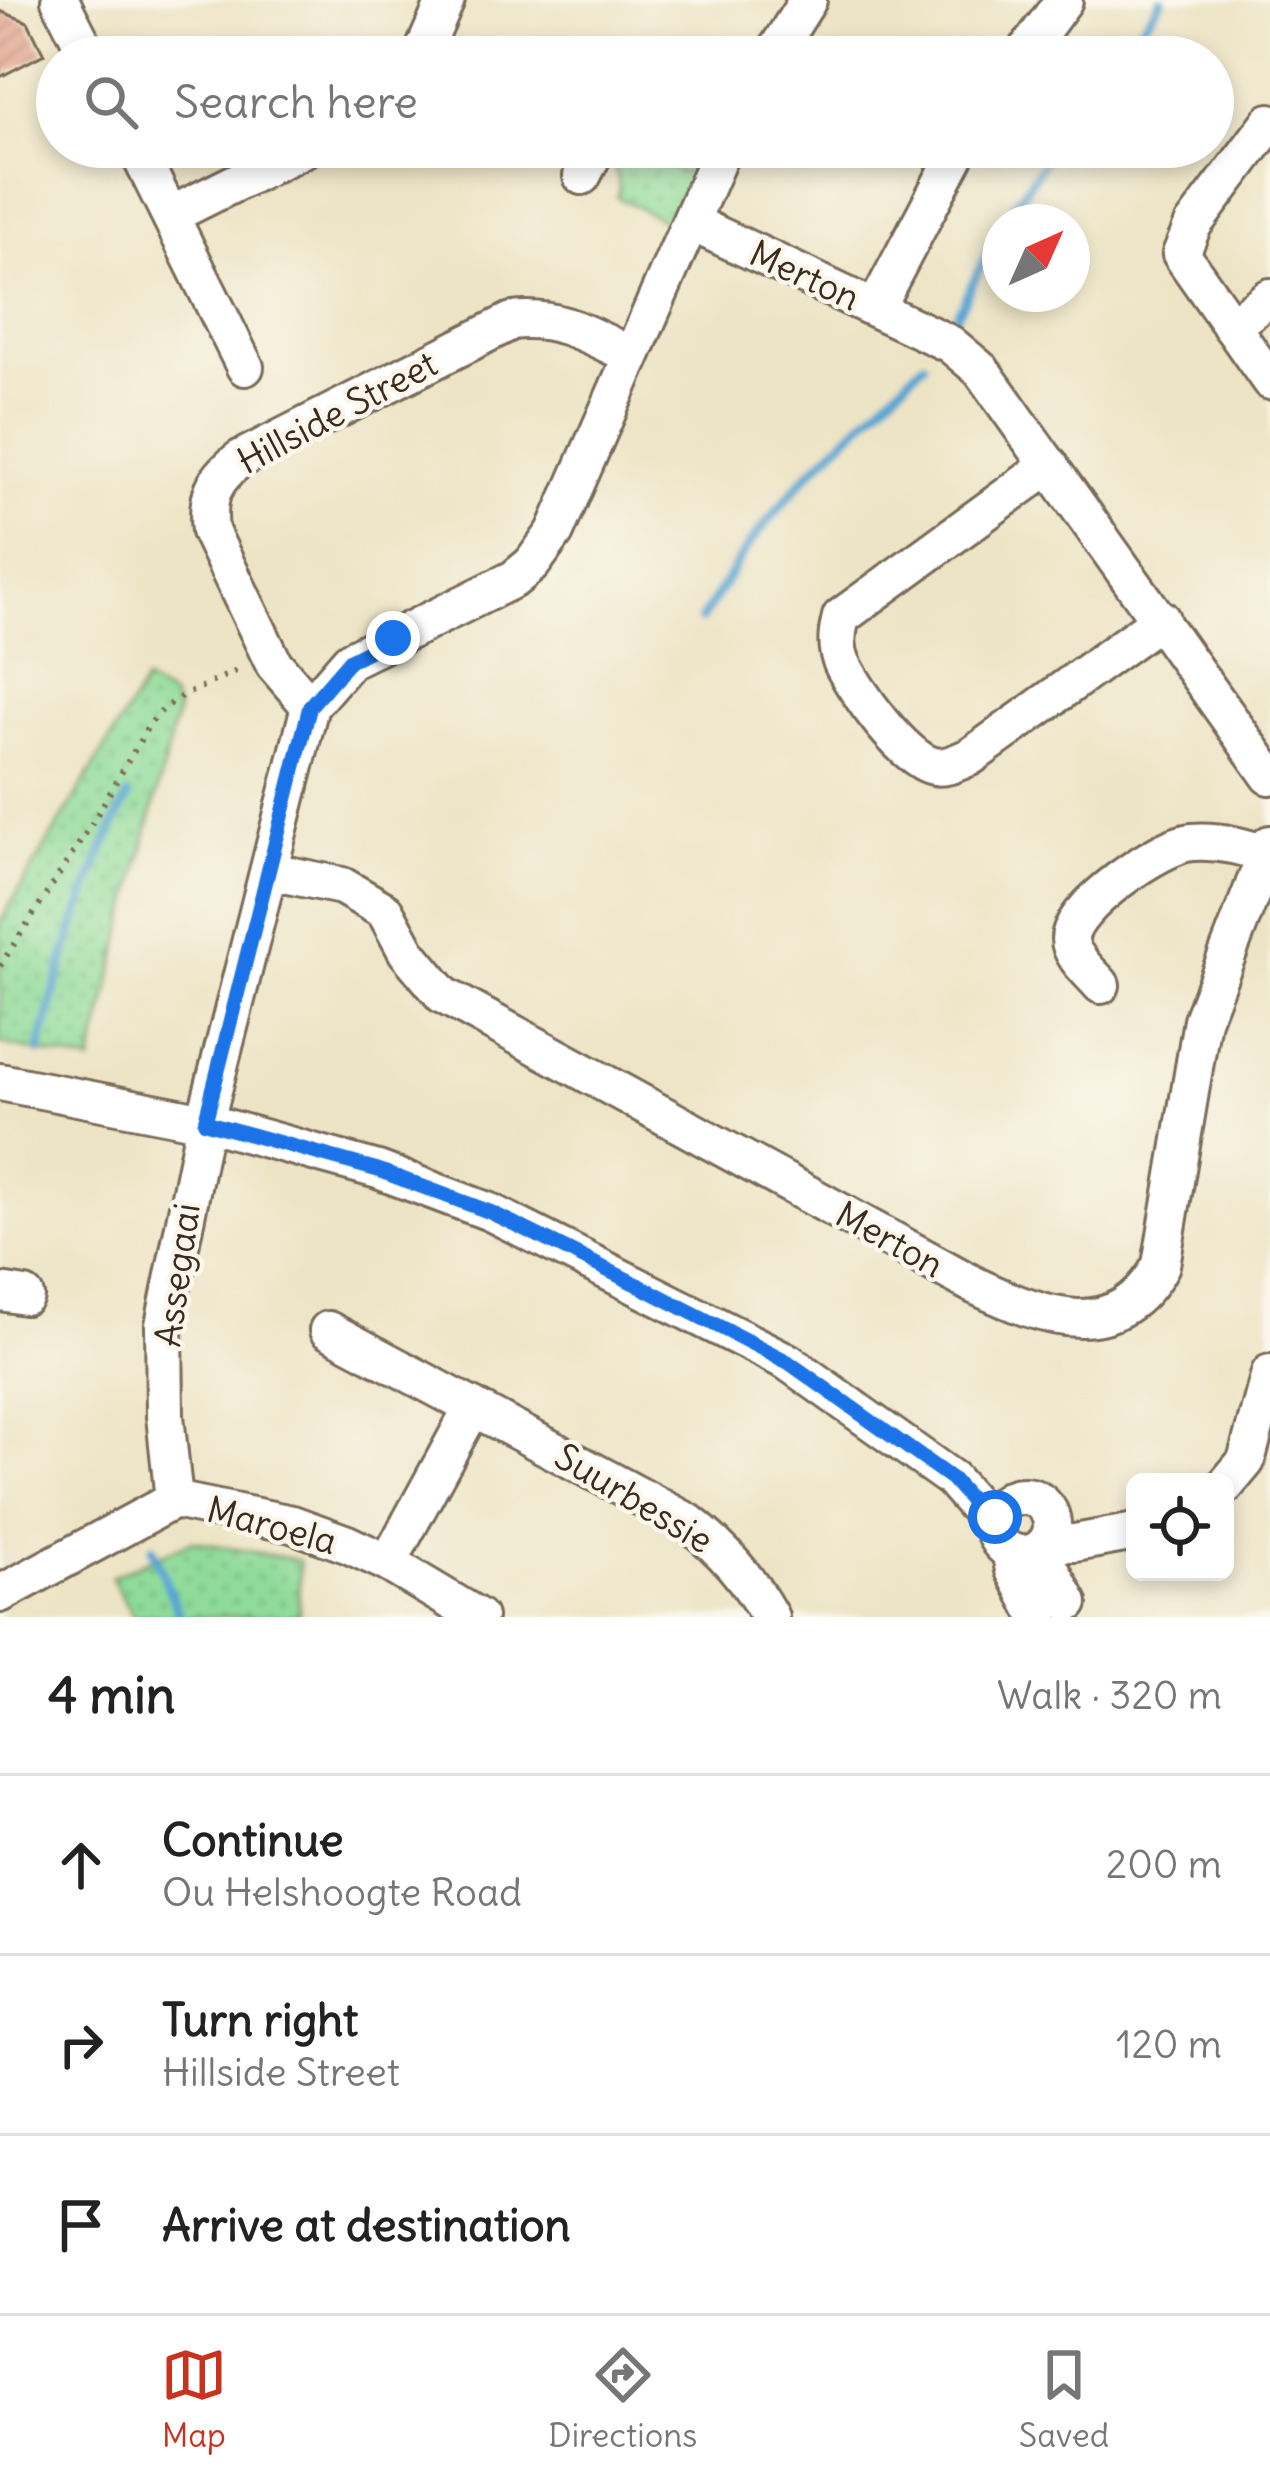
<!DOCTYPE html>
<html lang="en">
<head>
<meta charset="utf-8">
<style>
	body { margin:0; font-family:Delius,sans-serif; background:#f6f6f6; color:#222 }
	.controls { position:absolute; right:36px; bottom:36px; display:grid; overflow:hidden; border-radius:18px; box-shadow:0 6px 18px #0003 }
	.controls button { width:108px; height:108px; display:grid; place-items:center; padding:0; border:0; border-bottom:3px solid #e0e0e0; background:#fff; color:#222; font:60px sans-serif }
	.compass { position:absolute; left:982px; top:204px; width:108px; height:108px; border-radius:50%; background:#fff; box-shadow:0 6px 18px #0003; rotate:45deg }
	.stop { position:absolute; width:36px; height:36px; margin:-27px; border:9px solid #1a73e8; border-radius:50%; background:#fff }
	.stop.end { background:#1a73e8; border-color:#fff; box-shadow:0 3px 12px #0008 }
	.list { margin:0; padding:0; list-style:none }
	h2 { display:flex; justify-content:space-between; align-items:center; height:156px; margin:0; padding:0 48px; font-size:51px }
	h2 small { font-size:39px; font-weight:400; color:#767676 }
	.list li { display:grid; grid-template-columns:78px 1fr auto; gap:36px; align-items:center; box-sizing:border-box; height:180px; padding:0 48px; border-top:3px solid #e0e0e0 }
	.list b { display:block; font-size:45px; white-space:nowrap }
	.list p { margin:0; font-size:39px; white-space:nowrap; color:#767676 }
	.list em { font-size:39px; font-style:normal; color:#767676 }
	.icon { flex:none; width:66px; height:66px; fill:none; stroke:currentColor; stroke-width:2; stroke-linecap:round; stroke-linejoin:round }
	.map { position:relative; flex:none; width:1270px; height:1617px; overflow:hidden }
	.search { position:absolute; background:#fff; box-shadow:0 6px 18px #0003; left:36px; right:36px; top:36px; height:132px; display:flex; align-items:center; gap:30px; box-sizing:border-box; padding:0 42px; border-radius:66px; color:#767676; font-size:45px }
	.sheet { height:696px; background:#fff }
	nav { display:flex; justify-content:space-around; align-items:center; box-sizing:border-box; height:168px; border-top:3px solid #e0e0e0; background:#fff; font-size:33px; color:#767676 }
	nav a { display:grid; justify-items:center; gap:6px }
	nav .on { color:#c8321e }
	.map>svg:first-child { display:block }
	.grass { fill:url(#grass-dots); stroke:#65825c; stroke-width:3 }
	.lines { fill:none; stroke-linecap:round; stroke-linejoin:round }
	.stream { stroke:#58a5d1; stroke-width:9 }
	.building { fill:url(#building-hatch) }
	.minor-casing { stroke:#796b58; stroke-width:42 }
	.path { stroke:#796b58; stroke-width:6; stroke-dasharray:3 9; stroke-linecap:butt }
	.minor { stroke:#fff; stroke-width:36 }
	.route { stroke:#1a73e8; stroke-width:15 }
	.labels { text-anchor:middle; stroke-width:9; stroke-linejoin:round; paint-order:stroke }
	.street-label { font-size:36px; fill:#3b2a1e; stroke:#fbf7ec }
</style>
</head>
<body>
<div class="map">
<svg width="1270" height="1617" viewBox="0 0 1270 1617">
	<defs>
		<pattern id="grass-dots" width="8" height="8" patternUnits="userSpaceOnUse" patternTransform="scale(3)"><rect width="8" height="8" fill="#8fdb99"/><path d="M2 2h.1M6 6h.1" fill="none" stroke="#7cbc83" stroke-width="1.8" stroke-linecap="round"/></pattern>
		<pattern id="building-hatch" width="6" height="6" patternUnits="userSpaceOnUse" patternTransform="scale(3)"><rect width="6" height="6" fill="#df997f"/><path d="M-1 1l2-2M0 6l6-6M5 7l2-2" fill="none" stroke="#b67d67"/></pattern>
	</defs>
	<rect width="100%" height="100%" fill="#fbf7ec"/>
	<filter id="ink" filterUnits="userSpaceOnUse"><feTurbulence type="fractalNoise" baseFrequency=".00833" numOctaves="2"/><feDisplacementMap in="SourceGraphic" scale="24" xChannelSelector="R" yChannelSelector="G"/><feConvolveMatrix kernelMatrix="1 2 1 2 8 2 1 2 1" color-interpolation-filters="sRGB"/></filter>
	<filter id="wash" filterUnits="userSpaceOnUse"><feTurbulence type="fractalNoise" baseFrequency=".004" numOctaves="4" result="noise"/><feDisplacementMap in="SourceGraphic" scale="48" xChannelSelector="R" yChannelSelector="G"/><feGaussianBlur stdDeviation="2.7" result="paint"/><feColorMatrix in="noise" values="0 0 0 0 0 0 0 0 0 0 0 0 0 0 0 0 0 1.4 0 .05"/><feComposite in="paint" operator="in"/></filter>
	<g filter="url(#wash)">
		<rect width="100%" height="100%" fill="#ede4c5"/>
		<!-- grass -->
		<g class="grass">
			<path d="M611,147H679L670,167L684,173L694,151L687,147H706L671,224L617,197C625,180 607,165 611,147Z"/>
			<polygon points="145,682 171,697 177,711 91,1063 0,1044 0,922"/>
			<polygon points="192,1541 299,1560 299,1617 133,1617 111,1577"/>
		</g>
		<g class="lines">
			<!-- stream -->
			<g class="stream">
				<polyline points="1119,57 1162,0"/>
				<polyline points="1004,222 1053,147"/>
				<polyline points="957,314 1000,229"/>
				<polyline points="701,620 750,543 806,476 924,363"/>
				<path d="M39,1052C61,962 86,879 128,796"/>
				<polyline points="152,1548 180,1617"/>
			</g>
		</g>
		<g id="blocks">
			<!-- building -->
			<polygon class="building" points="0,11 28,22 44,54 0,77"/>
		</g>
	</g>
	<g filter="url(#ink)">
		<use href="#blocks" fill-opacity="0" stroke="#796b58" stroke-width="3"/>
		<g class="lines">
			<defs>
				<g id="minor">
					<polyline points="60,0 89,57"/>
					<polyline points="421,57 446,0"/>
					<polyline points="772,57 808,0"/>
					<polyline points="1022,57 1064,0"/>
					<polyline points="1270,122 1193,225 1181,254 1270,381"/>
					<polyline points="136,147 245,367"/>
					<polyline points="582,176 597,147"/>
					<polyline points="171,215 307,147"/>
					<polyline points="692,223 950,344 981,370 1270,776"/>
					<polyline points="876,307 960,147"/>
					<polyline points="1231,326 1270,297"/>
					<path d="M1050,465L841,617C837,633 835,647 842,663C854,689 905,761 934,766C947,769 959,761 970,757L1161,619"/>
					<path d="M310,706L274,664L210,531C206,496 213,480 240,459L512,321C557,315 591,336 630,355"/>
					<path d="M269,871L342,886L385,911L407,952L443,995L976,1286C1044,1318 1116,1346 1161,1265L1202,1020L1270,844"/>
					<path d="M1101,985C1091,973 1070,956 1070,939C1070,908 1162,844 1192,842C1218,840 1243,846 1266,855"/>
					<polyline points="0,1082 205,1122 378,1170 490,1212 788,1362 952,1479 994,1527"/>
					<polyline points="0,1292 25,1296"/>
					<path d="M328,1330L688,1522C723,1549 748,1578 770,1617"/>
					<polyline points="1225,1486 1246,1461 1270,1373"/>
					<circle cx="1023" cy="1525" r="29"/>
					<polyline points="174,1500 165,1416 164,1325 205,1122 310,706 350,660 514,579 532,564 555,532 723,147"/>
					<polyline points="1046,1543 1075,1543 1135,1532"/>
					<polyline points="1040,1550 1069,1603"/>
					<polyline points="1010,1551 1014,1570 1039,1617"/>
					<polyline points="388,1563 473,1407"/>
					<polyline points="0,1594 174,1500 292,1524 347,1544 388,1563 478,1617"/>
				</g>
			</defs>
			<!-- minor casing -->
			<use href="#minor" class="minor-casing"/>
			<!-- path -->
			<polyline class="path" points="0,966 91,825 149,725 164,708 182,696 241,669"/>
			<!-- minor -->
			<use href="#minor" class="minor"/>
		</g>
	</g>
	<g class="lines" filter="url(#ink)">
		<!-- route -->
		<polyline class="route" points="393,638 350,660 310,706 205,1122 378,1170 490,1212 646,1289 788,1362 952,1479 994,1527 995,1517"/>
	</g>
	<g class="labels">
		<!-- street labels -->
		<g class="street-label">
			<text transform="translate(805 275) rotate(25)" y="13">Merton</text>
			<text transform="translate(337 412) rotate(-28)" y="13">Hillside Street</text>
			<text transform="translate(890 1239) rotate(29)" y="13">Merton</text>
			<text transform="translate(177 1275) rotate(-82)" y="13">Assegaai</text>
			<text transform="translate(634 1498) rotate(31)" y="13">Suurbessie</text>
			<text transform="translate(272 1525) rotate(15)" y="13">Maroela</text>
		</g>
	</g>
</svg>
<div class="controls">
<button><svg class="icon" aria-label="locate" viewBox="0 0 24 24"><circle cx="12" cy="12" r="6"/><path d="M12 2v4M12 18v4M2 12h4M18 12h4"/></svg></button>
</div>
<svg class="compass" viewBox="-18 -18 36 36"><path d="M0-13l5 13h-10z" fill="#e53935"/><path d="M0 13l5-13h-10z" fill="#767676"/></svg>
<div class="stop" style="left:995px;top:1517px"></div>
<div class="stop end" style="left:393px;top:638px"></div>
<div class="search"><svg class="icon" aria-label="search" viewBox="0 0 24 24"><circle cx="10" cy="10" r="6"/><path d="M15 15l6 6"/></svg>Search here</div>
</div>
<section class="sheet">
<h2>4 min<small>Walk · 320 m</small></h2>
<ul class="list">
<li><svg class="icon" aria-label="ahead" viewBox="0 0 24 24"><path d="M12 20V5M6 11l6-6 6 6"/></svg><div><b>Continue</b><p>Ou Helshoogte Road</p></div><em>200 m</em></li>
<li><svg class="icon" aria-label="right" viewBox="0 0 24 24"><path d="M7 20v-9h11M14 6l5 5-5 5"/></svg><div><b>Turn right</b><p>Hillside Street</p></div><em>120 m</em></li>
<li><svg class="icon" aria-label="arrive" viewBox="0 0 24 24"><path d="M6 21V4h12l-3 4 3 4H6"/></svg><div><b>Arrive at destination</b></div></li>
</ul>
</section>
<nav>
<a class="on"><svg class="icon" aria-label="map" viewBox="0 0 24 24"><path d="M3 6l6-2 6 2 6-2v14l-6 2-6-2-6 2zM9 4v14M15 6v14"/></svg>Map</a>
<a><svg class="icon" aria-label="directions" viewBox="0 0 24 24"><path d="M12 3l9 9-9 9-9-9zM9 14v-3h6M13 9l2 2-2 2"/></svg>Directions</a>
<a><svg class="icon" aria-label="saved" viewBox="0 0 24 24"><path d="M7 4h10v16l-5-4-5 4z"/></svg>Saved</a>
</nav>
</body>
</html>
